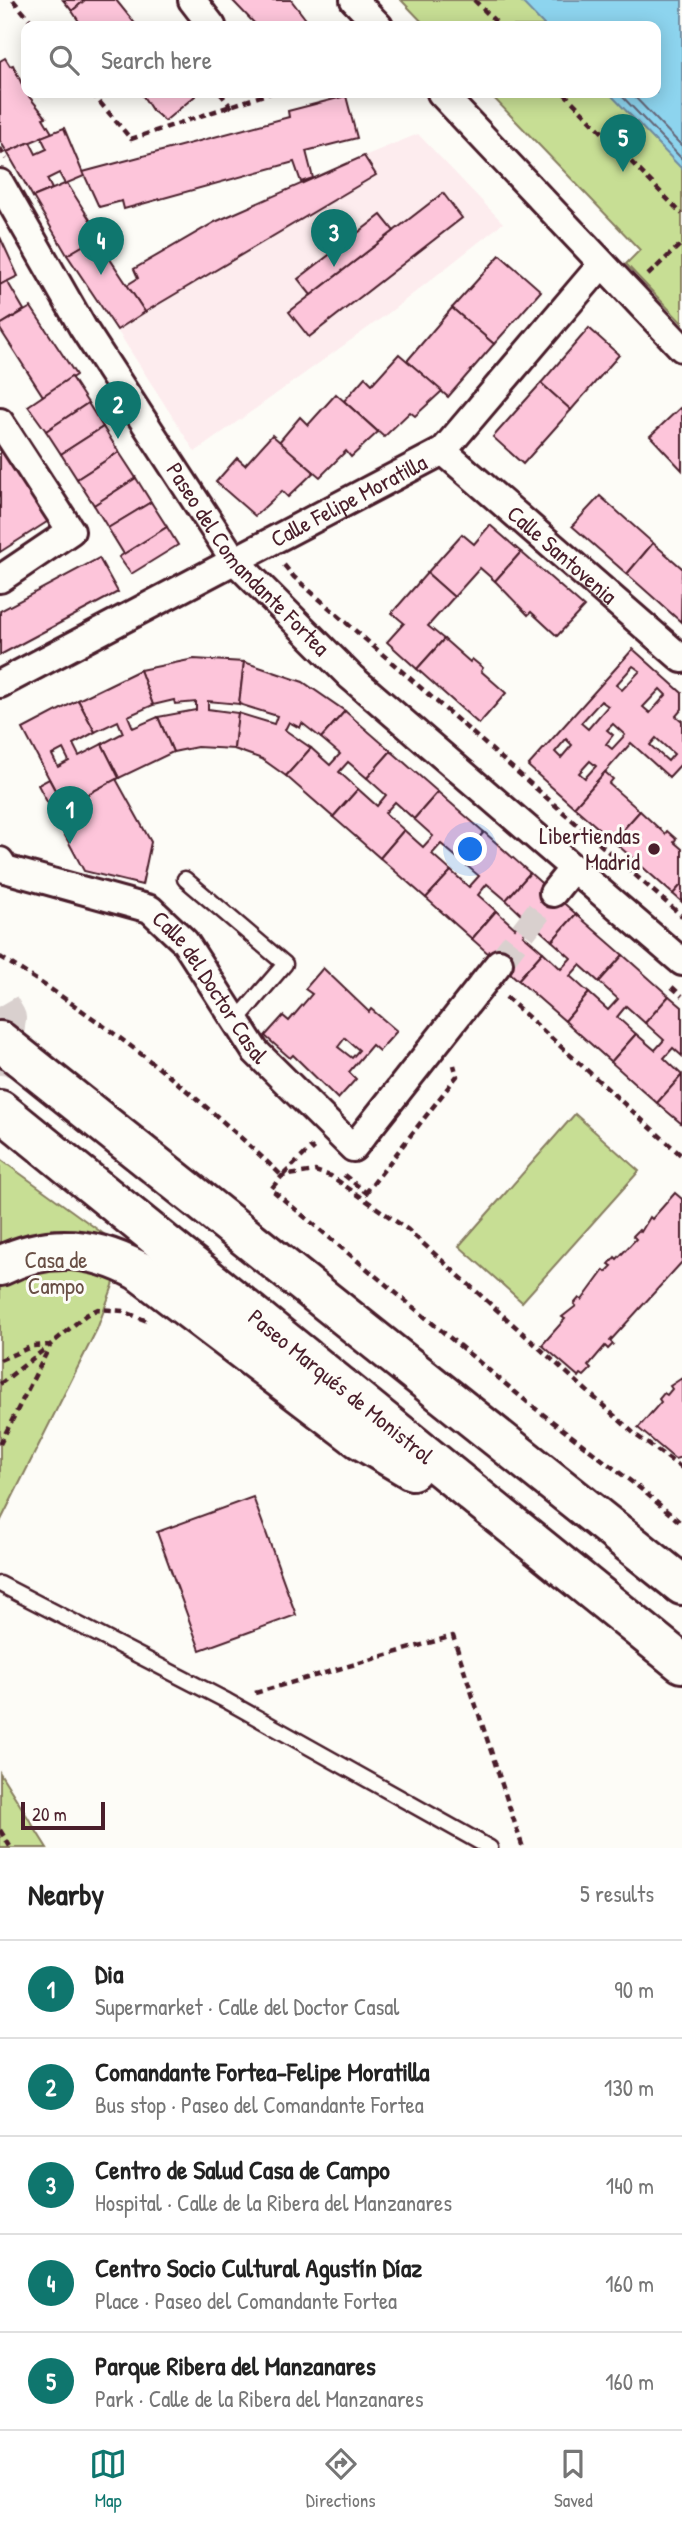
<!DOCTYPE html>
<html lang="en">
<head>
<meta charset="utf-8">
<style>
	body { margin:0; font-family:"Patrick Hand",sans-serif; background:#f2f2f2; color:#222 }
	.scale { position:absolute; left:21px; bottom:18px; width:84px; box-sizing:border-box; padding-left:7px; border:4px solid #4a1f2b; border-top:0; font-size:19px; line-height:24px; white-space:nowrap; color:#4a1f2b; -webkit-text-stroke:5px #fdfcf7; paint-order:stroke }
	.you { position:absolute; left:471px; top:850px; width:24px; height:24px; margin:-18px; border:5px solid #fff; border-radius:50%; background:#1a73e8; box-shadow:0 0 0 10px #1a73e833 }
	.badge { display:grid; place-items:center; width:46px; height:46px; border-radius:50%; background:#0f766e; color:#fff; font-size:23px; font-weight:700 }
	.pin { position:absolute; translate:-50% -58px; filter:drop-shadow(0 2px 4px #0008) }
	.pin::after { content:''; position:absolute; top:37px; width:24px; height:21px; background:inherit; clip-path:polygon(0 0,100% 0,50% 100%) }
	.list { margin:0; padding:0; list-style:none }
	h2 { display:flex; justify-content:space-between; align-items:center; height:91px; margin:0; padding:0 28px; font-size:30px }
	h2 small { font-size:23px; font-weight:400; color:#767676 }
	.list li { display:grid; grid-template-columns:46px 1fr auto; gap:21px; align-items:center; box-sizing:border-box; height:98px; padding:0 28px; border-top:2px solid #e0e0e0 }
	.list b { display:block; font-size:26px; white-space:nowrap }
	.list p { margin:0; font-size:23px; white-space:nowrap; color:#767676 }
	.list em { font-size:23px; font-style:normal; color:#767676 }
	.icon { flex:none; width:38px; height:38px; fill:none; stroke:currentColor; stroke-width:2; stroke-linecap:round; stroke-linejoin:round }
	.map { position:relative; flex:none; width:682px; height:1848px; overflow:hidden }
	.search { position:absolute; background:#fff; box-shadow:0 4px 18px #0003; left:21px; right:21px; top:21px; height:77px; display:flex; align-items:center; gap:18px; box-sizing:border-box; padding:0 24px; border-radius:14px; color:#767676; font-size:26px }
	.sheet { height:581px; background:#fff }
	nav { display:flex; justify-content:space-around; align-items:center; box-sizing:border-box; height:98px; border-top:2px solid #e0e0e0; background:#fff; font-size:19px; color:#767676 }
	nav a { display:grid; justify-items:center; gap:4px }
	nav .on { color:#0f766e }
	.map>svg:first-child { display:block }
	.built { fill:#fdecee }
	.green { fill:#c7de94; stroke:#887e60; stroke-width:2 }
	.water { fill:#8dd4ee; stroke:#728ca0; stroke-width:2 }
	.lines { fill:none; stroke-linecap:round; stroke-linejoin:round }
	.shore { stroke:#656779; stroke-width:2 }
	.building { fill:#fdc5da; stroke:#4a1f2b; stroke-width:2; fill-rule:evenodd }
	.street-tunnel { stroke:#d9d0ce; stroke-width:26; stroke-dasharray:26 13; stroke-linecap:butt }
	.highway-tunnel { stroke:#d9d0ce; stroke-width:38; stroke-dasharray:38 19; stroke-linecap:butt }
	.lane-casing { stroke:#4a1f2b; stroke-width:19 }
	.street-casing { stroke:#4a1f2b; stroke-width:32 }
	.highway-casing { stroke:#4a1f2b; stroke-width:44 }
	.path { stroke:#4a1f2b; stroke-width:4.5; stroke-dasharray:7 5; stroke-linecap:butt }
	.lane { stroke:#fdfcf7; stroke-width:14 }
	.street { stroke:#fdfcf7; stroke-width:26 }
	.highway { stroke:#fdfcf7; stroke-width:38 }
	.poi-dot { fill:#4a1f2b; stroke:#fdfcf7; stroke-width:2.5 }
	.labels { text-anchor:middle; stroke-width:6; stroke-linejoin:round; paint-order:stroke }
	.street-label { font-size:23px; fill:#4a1f2b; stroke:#fdfcf7 }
	.poi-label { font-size:23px; fill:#4a1f2b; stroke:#fdfcf7; text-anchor:end }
	.park-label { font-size:23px; fill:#694f45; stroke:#fdfcf7 }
</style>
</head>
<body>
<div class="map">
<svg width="682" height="1848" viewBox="0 0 682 1848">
	<rect width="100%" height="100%" fill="#fdfcf7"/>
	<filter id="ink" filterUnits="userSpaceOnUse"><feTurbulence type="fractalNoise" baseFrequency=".0143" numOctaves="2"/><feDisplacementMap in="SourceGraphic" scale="14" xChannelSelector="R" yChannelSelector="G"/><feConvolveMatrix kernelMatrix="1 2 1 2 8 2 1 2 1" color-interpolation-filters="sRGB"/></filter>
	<g filter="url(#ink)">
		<!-- built -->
		<polygon class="built" points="418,134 503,223 390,312 195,452 117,330 375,174 364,156"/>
		<!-- green -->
		<g class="green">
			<polygon points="401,0 682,0 682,323 626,264 640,250 489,93 656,93 656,26 426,26"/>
			<polygon points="575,1114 639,1171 522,1302 459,1246"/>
			<polygon points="0,1159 126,1250 97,1329 0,1522"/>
			<polygon points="0,1773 47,1848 0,1848"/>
		</g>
		<!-- water -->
		<polygon class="water" points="520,0 682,0 682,169 609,93 656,93 656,26 545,26"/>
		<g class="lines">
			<!-- shore -->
			<g class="shore">
				<polyline points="619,93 682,159"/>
				<polyline points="631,93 682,146"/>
			</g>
		</g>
		<!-- building -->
		<g class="building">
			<polygon points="63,0 85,0 72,11"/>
			<polygon points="85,0 116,0 137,26 82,26 72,11"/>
			<polygon points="232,0 291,0 308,22 303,26 257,26"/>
			<polygon points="5,58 10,66 13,65 26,93 46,117 43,118 52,133 7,152 0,141 0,61"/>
			<polygon points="141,93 193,93 195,96 165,121 152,110"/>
			<polygon points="346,96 357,138 306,151 313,178 301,182 294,162 124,209 122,201 99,207 83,172 289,117 288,111"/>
			<polygon points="64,128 84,176 65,184 59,173 47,179 52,189 33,197 7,152 30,142 36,154 47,149 41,137"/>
			<polygon points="364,156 376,175 145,312 127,285 138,278 134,269 215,222"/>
			<polygon points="67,183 100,236 67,255 33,197"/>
			<polygon points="443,193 462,218 309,337 289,312"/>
			<polygon points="381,215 394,231 311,295 298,279"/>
			<polygon points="0,237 18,276 0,285"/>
			<polygon points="96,238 145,312 117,330 67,255"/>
			<polygon points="500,255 541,291 494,344 452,308"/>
			<polygon points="7,281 24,310 0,325 0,285"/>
			<polygon points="31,307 76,375 43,396 0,329 0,325"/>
			<polygon points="452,308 494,344 448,397 407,361"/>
			<polygon points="589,328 619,355 571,410 541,383"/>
			<polygon points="399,354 442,391 415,416 410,412 384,437 344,401 365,377 372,384"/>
			<polygon points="71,377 88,403 46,431 28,406"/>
			<polygon points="541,383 571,410 523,464 493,437"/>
			<polygon points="336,394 378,432 351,457 346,451 320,477 279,442 300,417 308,425"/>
			<polygon points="88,403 103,427 61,454 46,431"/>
			<polygon points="680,408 682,410 682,470 650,436"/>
			<polygon points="103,427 119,452 77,479 61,454"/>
			<polygon points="272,435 314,472 288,497 282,491 255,516 216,482 237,458 245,465"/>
			<polygon points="0,444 50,520 0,552"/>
			<polygon points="119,452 136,478 94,505 77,479"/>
			<polygon points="136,478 151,502 108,528 94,505"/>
			<polygon points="600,496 653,543 627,574 572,526"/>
			<polygon points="151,502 167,527 124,554 108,528"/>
			<polygon points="490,525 521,552 495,581 480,568 454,597 427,573 462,534 474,544"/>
			<polygon points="167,527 178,545 131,574 119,557"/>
			<polygon points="653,543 682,568 681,622 627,574"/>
			<polygon points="521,552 584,607 557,636 531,612 528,615 495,581"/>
			<polygon points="99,558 118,592 0,655 0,611"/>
			<polygon points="427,573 454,597 428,626 444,639 417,669 387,642 404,623 392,613"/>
			<polygon points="444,639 470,662 472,659 483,668 481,671 506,693 479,724 417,669"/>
			<path d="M633,649L682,693V709L676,716L682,721V763L669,777L631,743L574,807L528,766ZM633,666L640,671L622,690L616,685ZM660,689L666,695L650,713L643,707ZM601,701L608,706L588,729L581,723ZM613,724L625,735L612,749L606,744L613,735L607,730ZM656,738L674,754L668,761L650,745ZM566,739L572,745L561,758L555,752ZM590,761L596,766L585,778L579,773Z"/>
			<polygon points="194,659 244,662 239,704 208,701 208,709 238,713 234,749 197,747 173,752 158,717 196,710 196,702 175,704 174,700 153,705 140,670"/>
			<polygon points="244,662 303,682 345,711 321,738 302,723 300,728 289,722 285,730 311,748 286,776 262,759 234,749 238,713 274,724 277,716 239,704"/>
			<polygon points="140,670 153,705 128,716 133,728 158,717 173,752 119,778 102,744 123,733 118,721 95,732 78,700"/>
			<path d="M78,700L95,732L73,744L79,756L102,744L119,778L64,807L23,729ZM63,749L69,761L58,767L52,755Z"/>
			<polygon points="345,711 391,751 367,778 348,762 339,772 358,789 333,817 286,776 311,748 330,765 340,754 321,738"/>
			<polygon points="391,751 438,792 414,819 395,802 385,813 404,830 380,858 333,817 358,789 377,806 386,795 367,778"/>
			<polygon points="605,772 613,779 609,784 640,811 613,841 574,807"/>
			<polygon points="49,779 64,807 116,779 151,842 142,885 84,871 38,785"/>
			<polygon points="438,792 484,832 460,860 441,844 432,854 451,871 426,898 380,858 404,830 423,847 433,836 414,819"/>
			<polygon points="640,811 665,834 667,831 676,839 674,842 682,849 682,884 673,894 613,841"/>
			<polygon points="484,832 530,873 506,900 487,884 478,895 496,911 472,939 426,898 451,871 469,887 479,876 460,860"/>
			<polygon points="530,873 576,914 552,941 533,924 523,935 543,952 518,980 472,939 496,911 515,928 524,917 506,900"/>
			<polygon points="682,884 682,902 673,894"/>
			<polygon points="576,914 623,955 599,982 580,965 570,976 589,993 565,1021 518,980 543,952 561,969 571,958 552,941"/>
			<polygon points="623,955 669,996 645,1023 626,1006 617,1017 636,1034 611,1062 565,1021 589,993 608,1010 618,999 599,982"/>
			<path d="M323,968L369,1012L371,1009L397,1031L379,1051L372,1045L349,1072L356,1079L338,1099L293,1055L290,1058L265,1036L283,1016L289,1021L312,994L305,989ZM345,1038L359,1050L352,1058L338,1047Z"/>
			<polygon points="669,996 682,1007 682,1056 673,1048 664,1058 682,1075 657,1103 611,1062 636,1034 655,1050 664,1040 645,1023"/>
			<polygon points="682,1075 682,1124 657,1103"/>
			<polygon points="675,1193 682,1199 682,1262 610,1341 613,1344 608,1349 605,1346 588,1366 591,1369 584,1376 581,1374 579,1377 542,1345 565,1319 562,1317 576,1306 574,1304 579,1298 582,1300 604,1270 606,1272 612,1266 609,1264 615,1257 617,1259 636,1239 633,1236 639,1230 641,1232 650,1217 652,1219"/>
			<polygon points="682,1378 682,1457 675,1459 638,1428 661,1402 659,1399 664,1393 667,1395 672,1389 670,1386"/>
			<polygon points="253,1497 296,1615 200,1650 157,1532"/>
		</g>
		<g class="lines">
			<!-- street-tunnel -->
			<polyline class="street-tunnel" points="499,963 553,893"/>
			<!-- highway-tunnel -->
			<polyline class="highway-tunnel" points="0,1006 7,1018 0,1075"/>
			<defs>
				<g id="lane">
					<polyline points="185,879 285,964 236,1021"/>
					<polyline points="0,1584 227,1701 490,1848"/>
				</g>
				<g id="street">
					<polyline points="192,0 212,26"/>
					<polyline points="354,0 379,26"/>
					<polyline points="441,93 682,348"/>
					<path id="s1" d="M0,183L83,328L234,560L351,677L682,962"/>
					<polyline points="0,422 71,531 0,579"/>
					<path id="s2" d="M443,451L682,659"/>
					<path id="s3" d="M0,684L443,451L602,264"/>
					<path id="s4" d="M0,861L5,869L150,909L185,942L255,1051L353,1148L499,963"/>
					<polyline points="553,893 573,868"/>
				</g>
				<g id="highway">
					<polyline points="0,1041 682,1585"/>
					<path id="s5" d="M0,1110L682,1663"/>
					<path d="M0,1266C48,1242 93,1246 139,1271L360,1439L412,1470"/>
				</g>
			</defs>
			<!-- lane casing -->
			<use href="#lane" class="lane-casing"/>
			<!-- street casing -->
			<use href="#street" class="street-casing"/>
			<!-- highway casing -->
			<use href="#highway" class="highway-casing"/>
			<!-- path -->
			<g class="path">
				<polyline points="13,0 35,26"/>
				<polyline points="474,0 500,26"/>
				<polyline points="92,93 131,139 270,93"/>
				<polyline points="220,93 232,108"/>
				<polyline points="564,93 682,214"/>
				<polyline points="0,148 6,159"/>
				<polyline points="648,275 682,243"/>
				<polyline points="284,565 294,577 682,916"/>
				<path d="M0,957C102,1019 196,1093 282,1176L311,1148L315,1152"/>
				<polyline points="672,987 682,996"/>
				<polyline points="506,997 682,1156"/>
				<polyline points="344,1175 368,1194"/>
				<polyline points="365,1194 457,1076 454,1065"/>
				<polyline points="0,1360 33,1346 50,1345 86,1315 98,1309 123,1311 147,1321"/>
				<polyline points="0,1384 50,1345"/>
				<polyline points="0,1444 50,1346"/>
				<polyline points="682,1468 637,1436 407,1229 331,1176 315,1171 282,1176 271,1189 532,1406 641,1489 682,1524"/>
				<polyline points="255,1693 453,1636 523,1848"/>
				<polyline points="0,1830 11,1848"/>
			</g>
			<!-- lane -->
			<use href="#lane" class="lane"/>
			<!-- street -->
			<use href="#street" class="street"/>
			<!-- highway -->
			<use href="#highway" class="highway"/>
		</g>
	</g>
	<!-- markers -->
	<circle class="poi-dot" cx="654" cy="849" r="7"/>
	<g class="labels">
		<!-- street labels -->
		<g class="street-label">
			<text dy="8" stroke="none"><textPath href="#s3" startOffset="394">Calle Felipe Moratilla</textPath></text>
			<text dy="8" stroke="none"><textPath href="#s2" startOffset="158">Calle Santovenia</textPath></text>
			<text dy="8" stroke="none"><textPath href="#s1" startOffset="452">Paseo del Comandante Fortea</textPath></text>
			<text dy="8" stroke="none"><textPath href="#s4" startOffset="259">Calle del Doctor Casal</textPath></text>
			<text dy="8" stroke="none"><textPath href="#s5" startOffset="439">Paseo Marqués de Monistrol</textPath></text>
		</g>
		<!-- poi labels -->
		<g class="poi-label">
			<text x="640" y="844">Libertiendas<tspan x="640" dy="26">Madrid</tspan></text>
		</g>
		<!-- park labels -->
		<g class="park-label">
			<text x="56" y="1268">Casa de<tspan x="56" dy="26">Campo</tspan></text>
		</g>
	</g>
</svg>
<div class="scale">20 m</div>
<div class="you"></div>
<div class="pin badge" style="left:70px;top:844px">1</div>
<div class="pin badge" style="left:118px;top:439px">2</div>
<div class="pin badge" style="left:334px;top:267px">3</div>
<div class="pin badge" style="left:101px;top:275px">4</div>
<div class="pin badge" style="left:623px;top:172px">5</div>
<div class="search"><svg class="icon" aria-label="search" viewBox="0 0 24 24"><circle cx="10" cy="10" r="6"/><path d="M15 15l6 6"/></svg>Search here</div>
</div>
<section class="sheet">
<h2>Nearby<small>5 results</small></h2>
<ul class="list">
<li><span class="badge">1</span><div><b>Dia</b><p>Supermarket · Calle del Doctor Casal</p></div><em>90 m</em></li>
<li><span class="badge">2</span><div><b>Comandante Fortea-Felipe Moratilla</b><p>Bus stop · Paseo del Comandante Fortea</p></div><em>130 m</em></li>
<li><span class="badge">3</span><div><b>Centro de Salud Casa de Campo</b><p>Hospital · Calle de la Ribera del Manzanares</p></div><em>140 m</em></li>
<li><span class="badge">4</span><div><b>Centro Socio Cultural Agustín Díaz</b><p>Place · Paseo del Comandante Fortea</p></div><em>160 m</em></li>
<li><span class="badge">5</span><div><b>Parque Ribera del Manzanares</b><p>Park · Calle de la Ribera del Manzanares</p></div><em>160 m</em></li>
</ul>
</section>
<nav>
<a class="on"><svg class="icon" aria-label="map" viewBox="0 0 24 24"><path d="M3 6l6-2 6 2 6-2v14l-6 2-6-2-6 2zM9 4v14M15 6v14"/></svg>Map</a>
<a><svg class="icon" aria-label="directions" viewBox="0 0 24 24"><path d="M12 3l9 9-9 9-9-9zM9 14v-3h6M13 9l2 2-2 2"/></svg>Directions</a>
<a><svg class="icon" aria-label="saved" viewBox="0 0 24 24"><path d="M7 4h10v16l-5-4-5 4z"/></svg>Saved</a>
</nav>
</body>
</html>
